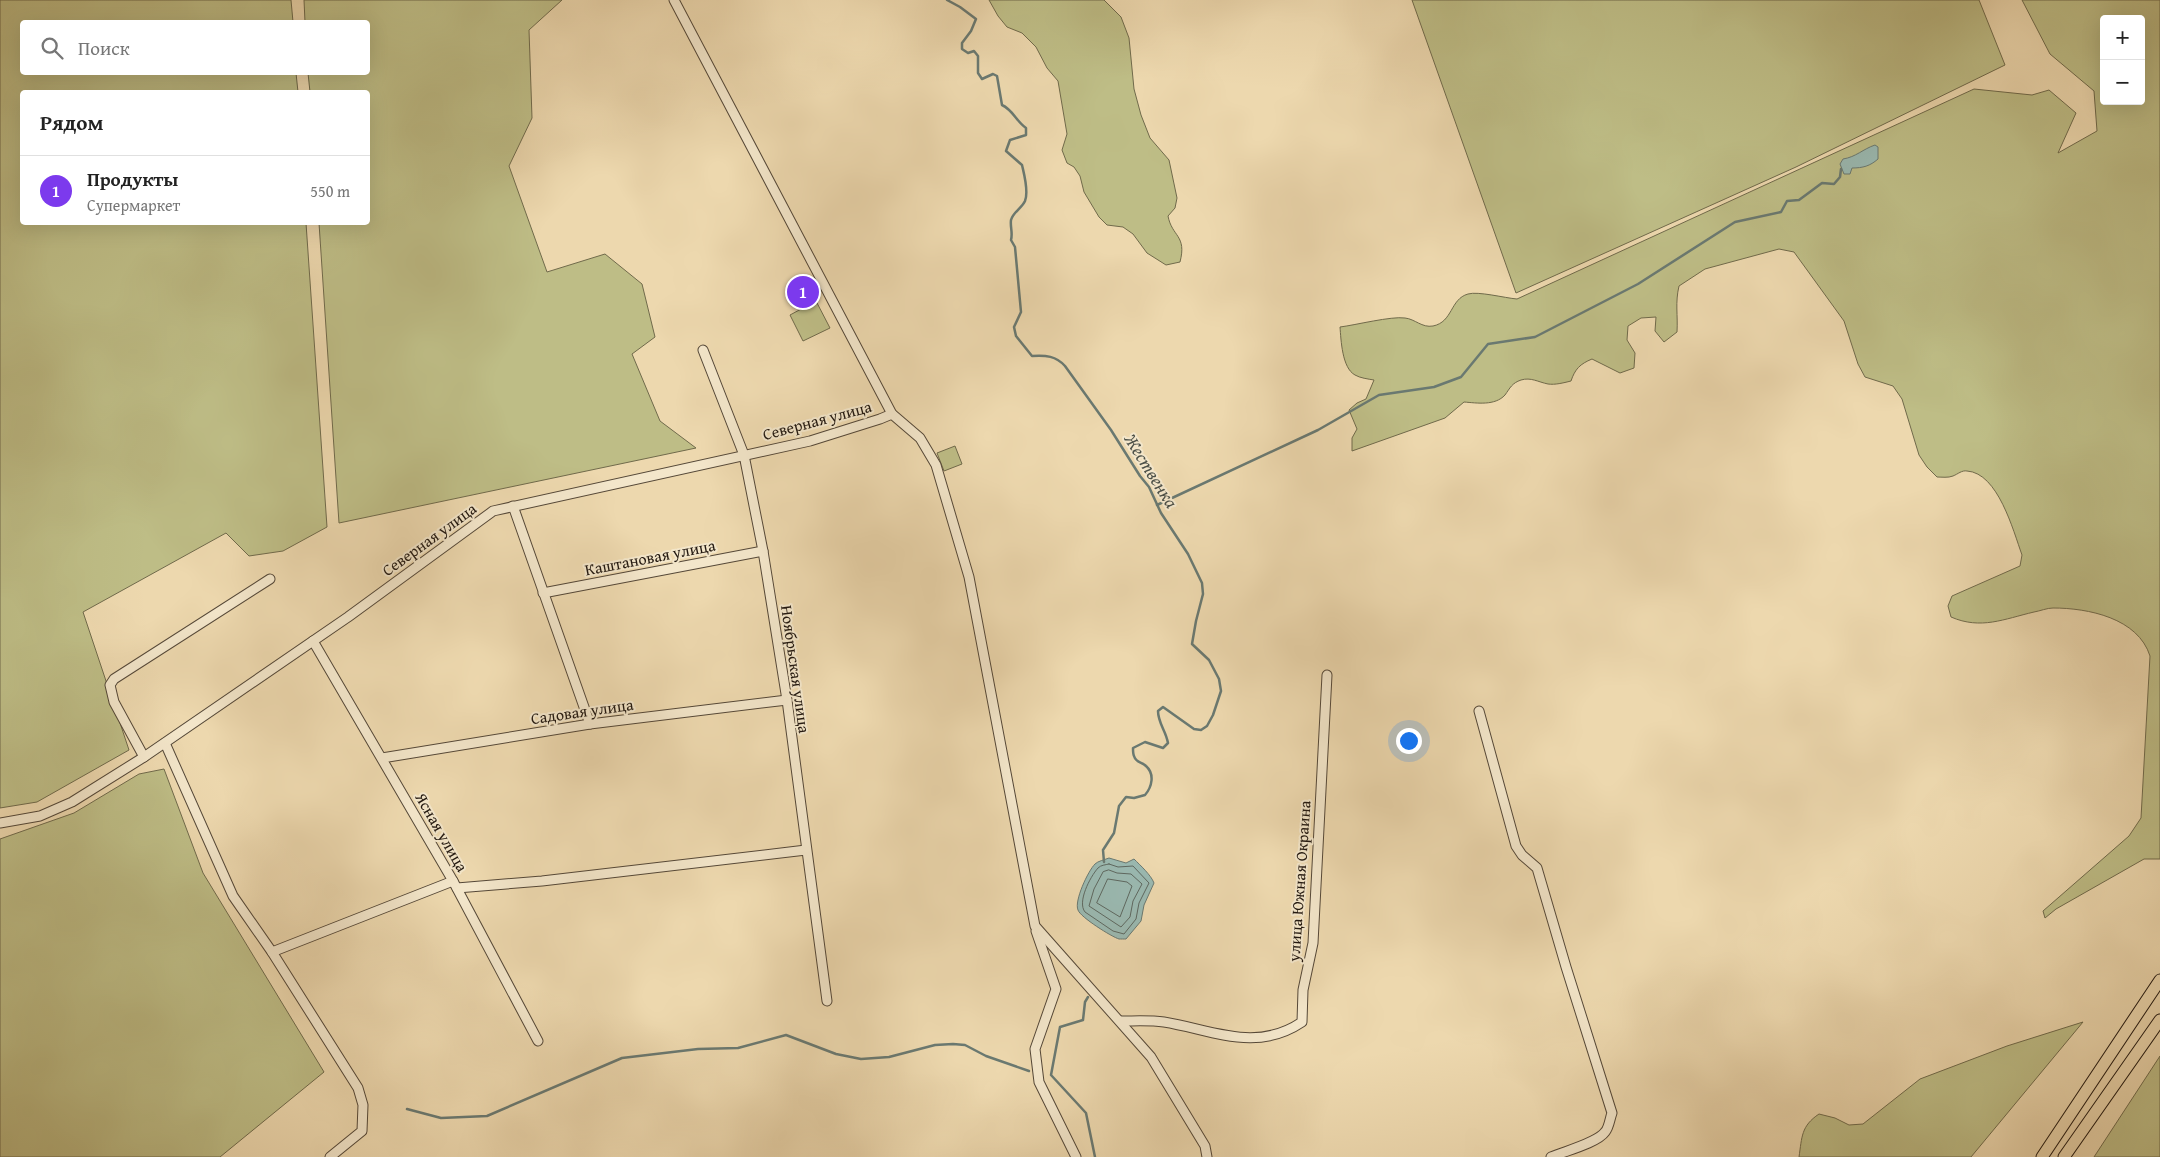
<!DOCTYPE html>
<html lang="ru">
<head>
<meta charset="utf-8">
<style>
	body { margin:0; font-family:"Gentium Book Plus",serif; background:#f2f2f2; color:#222 }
	.controls { position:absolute; right:15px; top:15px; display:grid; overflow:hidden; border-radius:5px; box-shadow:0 5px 20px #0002 }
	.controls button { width:45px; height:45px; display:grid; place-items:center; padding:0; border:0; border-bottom:1px solid #e0e0e0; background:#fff; color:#222; font:25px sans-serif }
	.you { position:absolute; left:1408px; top:740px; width:18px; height:18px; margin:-12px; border:4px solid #fff; border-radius:50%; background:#1a73e8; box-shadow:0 0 0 8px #1a73e833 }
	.badge { display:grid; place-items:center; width:32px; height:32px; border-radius:50%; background:#7c3aed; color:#fff; font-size:16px; font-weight:700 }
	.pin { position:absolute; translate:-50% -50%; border:2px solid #fff; box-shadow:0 1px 5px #0006 }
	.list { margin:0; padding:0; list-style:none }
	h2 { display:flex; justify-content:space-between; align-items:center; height:65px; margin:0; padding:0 20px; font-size:21px }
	h2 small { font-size:16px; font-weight:400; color:#767676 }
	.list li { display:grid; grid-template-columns:32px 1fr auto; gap:15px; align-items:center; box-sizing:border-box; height:70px; padding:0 20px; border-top:1px solid #e0e0e0 }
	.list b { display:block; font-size:19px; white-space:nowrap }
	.list p { margin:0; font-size:16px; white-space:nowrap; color:#767676 }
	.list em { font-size:16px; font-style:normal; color:#767676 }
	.icon { flex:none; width:28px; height:28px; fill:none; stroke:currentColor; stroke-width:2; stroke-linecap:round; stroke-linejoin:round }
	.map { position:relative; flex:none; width:2160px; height:1157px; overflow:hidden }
	.search { position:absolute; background:#fff; box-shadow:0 5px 20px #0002; left:20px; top:20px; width:350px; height:55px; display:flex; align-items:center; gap:12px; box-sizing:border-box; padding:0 18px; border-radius:5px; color:#767676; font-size:19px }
	.panel { position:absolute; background:#fff; box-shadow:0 5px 20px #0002; left:20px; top:90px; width:350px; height:135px; border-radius:5px }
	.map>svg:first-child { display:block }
	.green { fill:#bebd86; stroke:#706a4b; fill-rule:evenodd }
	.water { fill:#9ab9b1; stroke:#6a7971 }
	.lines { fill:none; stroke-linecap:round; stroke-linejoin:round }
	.shore { stroke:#5e6860; stroke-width:1 }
	.stream { stroke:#6a7971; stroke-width:2.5 }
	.minor-casing { stroke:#554838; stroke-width:11 }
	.major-casing { stroke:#221810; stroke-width:13 }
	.minor { stroke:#f3e6ca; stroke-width:9 }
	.major { stroke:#edd8ae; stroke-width:11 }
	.labels { text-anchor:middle; stroke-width:4; stroke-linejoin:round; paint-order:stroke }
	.street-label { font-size:16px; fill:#221810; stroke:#f3e6ca }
	.water-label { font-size:18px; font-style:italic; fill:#4c5048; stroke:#f3e6ca }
</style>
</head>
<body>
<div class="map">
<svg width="2160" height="1157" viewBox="0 0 2160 1157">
	<rect width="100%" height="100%" fill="#edd8ae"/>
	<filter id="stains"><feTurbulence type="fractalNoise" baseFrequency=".004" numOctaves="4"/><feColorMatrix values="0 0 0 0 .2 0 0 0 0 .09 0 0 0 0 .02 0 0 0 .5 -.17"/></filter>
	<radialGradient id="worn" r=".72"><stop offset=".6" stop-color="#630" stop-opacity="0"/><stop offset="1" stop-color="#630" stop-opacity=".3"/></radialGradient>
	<!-- green -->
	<g class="green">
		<polygon points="0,0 291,0 293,22 22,22 22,72 296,73 298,92 22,92 22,222 306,223 327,527 283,551 249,556 226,533 83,612 129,750 37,802 0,808"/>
		<polygon points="304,0 562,0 529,30 532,118 509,166 547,272 605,254 642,284 655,337 632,354 660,421 696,448 339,523 319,223 368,222 368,92 310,92 308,73 368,72 368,22 305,22"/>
		<path d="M989,0H1104L1121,17L1129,38L1134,89L1141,115L1150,138L1169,160L1177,198L1175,208L1168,216C1172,237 1187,235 1180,262L1166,265L1147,253L1133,234L1123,227L1107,225L1099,217L1084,192L1080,176L1074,167L1067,163L1062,150L1067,134L1058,81L1047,68L1036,47L1022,33L1007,27L998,16Z"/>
		<polygon points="1412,0 1979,0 2005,65 1796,167 1516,293"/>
		<path d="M2022,0H2160V859H2144L2056,909L2045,918L2043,911L2129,836L2141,818L2150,656C2138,618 2088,608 2053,608C2047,608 2040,611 2034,612C2004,619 1981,630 1951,617L1948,606L1952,596L2020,566L2022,555C2013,530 1998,473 1967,471C1962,470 1958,474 1953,476C1948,478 1942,477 1937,477L1927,467L1919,455L1902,399L1893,386L1865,377L1858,364L1844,321L1794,252L1779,249L1705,269L1679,286C1675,303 1678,315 1677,332L1664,342L1655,331L1656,317L1641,318L1628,326L1627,340L1635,353L1634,368L1620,373L1592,359C1580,364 1575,369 1571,381C1563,383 1555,385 1548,384C1538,382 1531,377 1521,380C1512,383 1510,388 1505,395C1495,406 1477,403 1464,402L1445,418L1352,451V438L1357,429L1349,410L1357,403L1366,399L1374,380C1368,379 1360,378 1355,375C1342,368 1341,340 1340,327C1356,325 1391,316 1405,318C1415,319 1422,328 1433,326C1453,322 1450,299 1468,294C1478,291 1505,298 1517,299L1974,89L2032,95L2049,90L2076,113L2058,153L2097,131L2094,91L2050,54ZM2104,19H2141V101H2104Z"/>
		<polygon points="816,301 830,328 803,341 790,315"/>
		<polygon points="955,446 962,464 944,471 937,453"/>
		<polygon points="164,769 203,873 324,1072 220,1157 0,1157 0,839 74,813 139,774"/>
		<path d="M2083,1022L1971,1157H1799C1802,1137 1801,1126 1819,1114L1835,1118L1849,1125L1863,1124L1920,1079L2007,1046Z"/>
		<polygon points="2160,1056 2160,1157 2094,1157"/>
	</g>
	<!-- water -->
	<g class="water">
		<path d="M1875,145L1878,147V159C1870,166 1863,168 1852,168L1850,174H1844L1840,164L1843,159C1856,157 1863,149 1875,145Z"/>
		<path d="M1109,858L1126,863L1134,859C1140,865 1151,875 1154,883L1144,905L1141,921L1126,939C1125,939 1120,939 1119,939C1112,937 1080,917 1078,910C1074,901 1088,871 1095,864C1098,861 1104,860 1109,858Z"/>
	</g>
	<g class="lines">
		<!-- shore -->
		<g class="shore">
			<path d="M1109,864L1118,867L1133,866L1149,883L1139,903L1136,919L1124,934L1113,931L1085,912C1077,902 1090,877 1098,868C1101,865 1105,865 1109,864Z"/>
			<polygon points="1109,870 1117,873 1131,874 1142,884 1133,901 1130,917 1121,927 1089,906 1094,889 1103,872"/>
			<polygon points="1108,879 1127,882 1132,886 1120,917 1097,903"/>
		</g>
		<!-- stream -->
		<g class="stream">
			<path d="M947,0L960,7L976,19L971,31L962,43V49L968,53L974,51L978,56V73L982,79L993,74L997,76L1002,105C1013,110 1016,121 1026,128V135L1010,140L1006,151L1022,165C1024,174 1029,191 1025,201C1022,208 1013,212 1011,220C1010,227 1013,233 1011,240L1015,247L1021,312L1014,327L1016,336L1032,356C1046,355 1056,356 1065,366L1111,430L1140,476L1149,487L1161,513L1188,554L1202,583L1203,594L1196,621L1192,644L1209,660L1219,679L1221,691L1213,715L1207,726L1201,730L1194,729L1163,707L1158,711C1158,723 1166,731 1168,743L1163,748L1145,742L1133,748C1133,751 1133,754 1134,756C1136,763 1142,762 1146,766C1155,774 1152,787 1145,795L1134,798L1126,797L1119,806L1114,833L1103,850L1104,862"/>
			<polyline points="1157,505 1318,430 1379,395 1434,387 1461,377 1488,344 1535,337 1638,284 1735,222 1781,212 1787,201 1799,200 1822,183 1834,184 1840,177 1841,169"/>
			<polyline points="1088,997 1085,1002 1083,1020 1060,1027 1051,1075 1086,1113 1095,1157"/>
			<polyline points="407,1109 441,1118 487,1116 622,1058 698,1049 738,1048 786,1035 836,1054 861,1059 889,1057 935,1045 953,1044 965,1045 986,1056 1029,1071"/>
		</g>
		<defs>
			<g id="minor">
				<polyline points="674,0 892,414 920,438 936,465 969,577 1035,926 1151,1057 1205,1146 1207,1157"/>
				<polyline points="703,350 744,455 763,551 787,700 827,1001"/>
				<polyline points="513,506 590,724"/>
				<polyline points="543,593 763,551"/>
				<polyline points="313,641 453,881 538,1041"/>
				<path d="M1479,711L1516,846L1522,855L1537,868L1566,967L1612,1113C1610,1118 1609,1128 1605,1132C1597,1143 1565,1151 1551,1157"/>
				<polyline points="165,743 233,896 272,952 358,1088 363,1105 362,1131 330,1157"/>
				<polyline points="144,757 114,702 110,685 114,679 270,579"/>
				<polyline points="382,758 590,724 787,700"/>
				<polyline points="0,823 40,816 72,802 144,757 348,617 493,511 810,441 880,419 892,414"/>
				<polyline points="457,888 542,881 806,850"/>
				<polyline points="1036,931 1056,989 1035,1049 1039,1082 1076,1157"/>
				<polyline points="272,952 453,881"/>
				<path d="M1121,1021C1135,1021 1150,1020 1164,1022C1213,1030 1256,1053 1302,1022L1303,990L1313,943L1327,675"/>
			</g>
			<g id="major">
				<polyline points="2042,1157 2160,980"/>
				<polyline points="2064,1157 2160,1020"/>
			</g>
		</defs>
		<!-- minor casing -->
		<use href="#minor" class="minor-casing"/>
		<!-- major casing -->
		<use href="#major" class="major-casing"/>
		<!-- minor -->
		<use href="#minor" class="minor"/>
		<!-- major -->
		<use href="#major" class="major"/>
	</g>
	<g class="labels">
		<!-- street labels -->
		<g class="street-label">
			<text transform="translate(817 420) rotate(-15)" y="6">Северная улица</text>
			<text transform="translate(429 539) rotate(-36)" y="6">Северная улица</text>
			<text transform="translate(650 557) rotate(-11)" y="6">Каштановая улица</text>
			<text transform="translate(796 669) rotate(82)" y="6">Ноябрьская улица</text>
			<text transform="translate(582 711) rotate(-8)" y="6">Садовая улица</text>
			<text transform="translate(442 832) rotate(60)" y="6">Ясная улица</text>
			<text transform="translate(1299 881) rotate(-86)" y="6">улица Южная Окраина</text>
		</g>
		<!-- water labels -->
		<g class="water-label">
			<text transform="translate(1151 471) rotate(58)" y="6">Жественка</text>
		</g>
	</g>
	<rect width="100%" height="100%" filter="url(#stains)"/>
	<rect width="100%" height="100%" fill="url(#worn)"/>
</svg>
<div class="controls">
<button>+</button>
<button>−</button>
</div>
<div class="you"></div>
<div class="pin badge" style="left:803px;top:292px">1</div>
<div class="search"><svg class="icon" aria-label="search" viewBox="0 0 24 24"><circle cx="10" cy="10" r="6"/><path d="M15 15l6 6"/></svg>Поиск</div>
<section class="panel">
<h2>Рядом<small></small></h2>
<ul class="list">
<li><span class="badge">1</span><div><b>Продукты</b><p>Супермаркет</p></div><em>550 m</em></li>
</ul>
</section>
</div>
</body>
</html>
